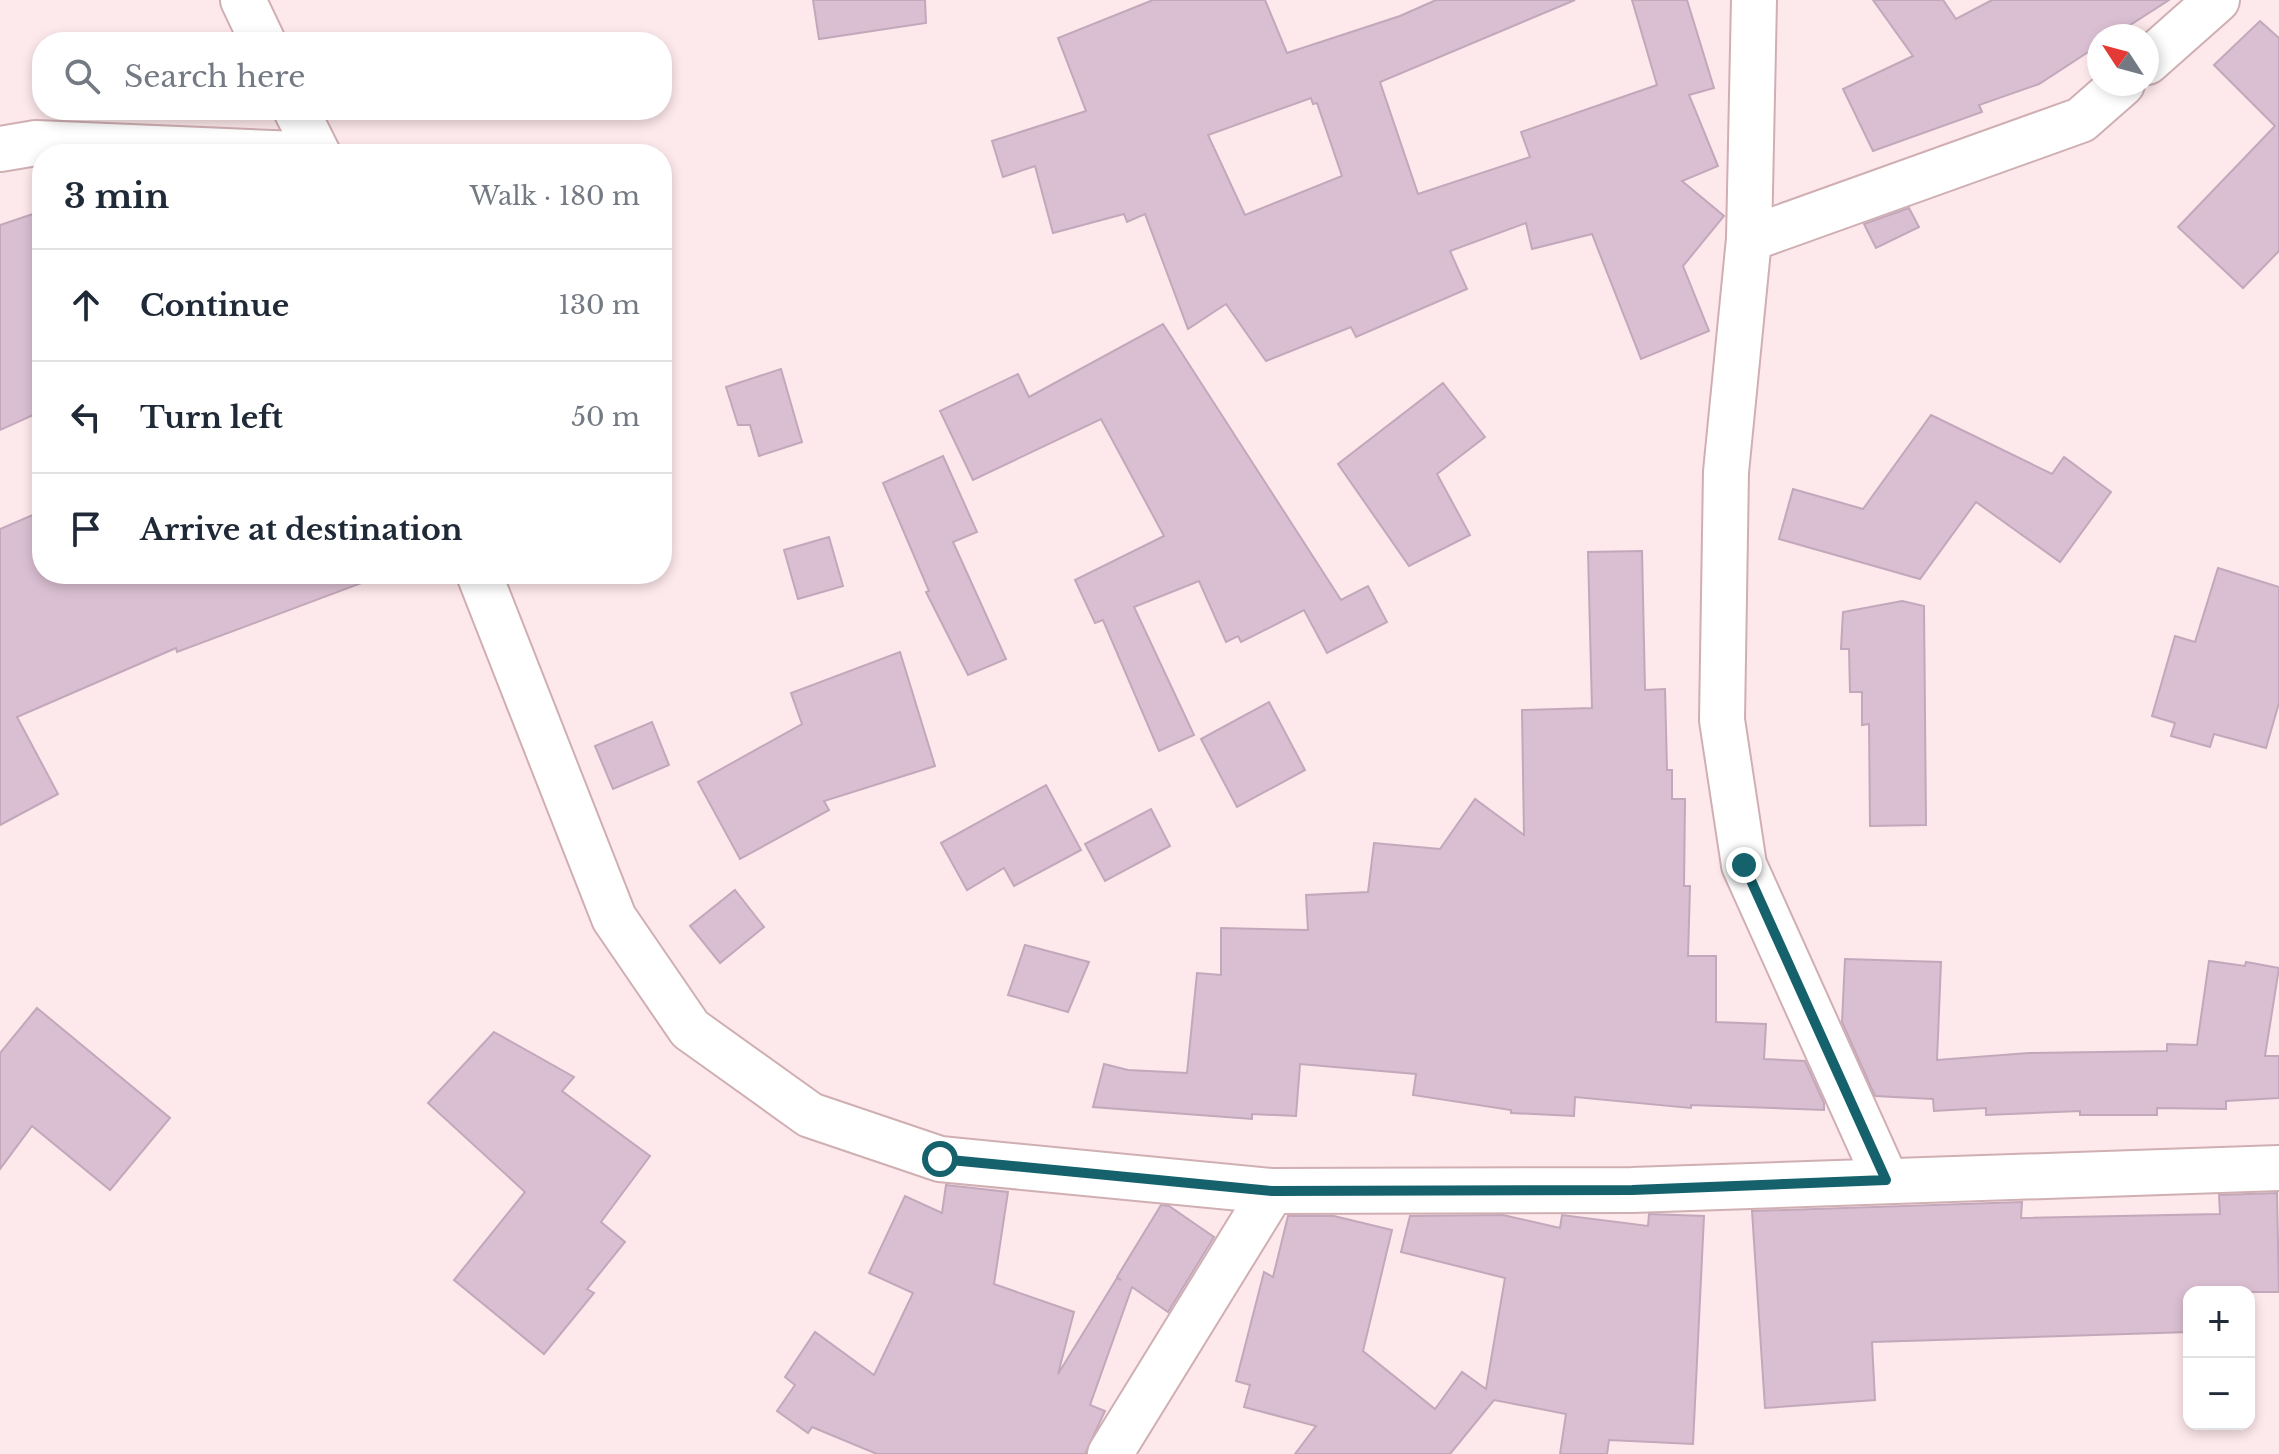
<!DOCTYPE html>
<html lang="en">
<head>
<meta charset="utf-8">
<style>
	body { margin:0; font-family:"Libre Baskerville",serif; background:#f6f6f7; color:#1f2937 }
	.controls { position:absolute; right:24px; bottom:24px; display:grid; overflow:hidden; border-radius:16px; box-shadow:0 4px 12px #0003 }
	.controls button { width:72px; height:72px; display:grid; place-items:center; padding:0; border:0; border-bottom:2px solid #e0e1e3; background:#fff; color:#1f2937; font:40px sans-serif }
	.compass { position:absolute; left:2087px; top:24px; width:72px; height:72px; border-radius:50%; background:#fff; box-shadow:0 4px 12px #0003; rotate:306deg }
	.stop { position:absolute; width:24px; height:24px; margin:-18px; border:6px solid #15626d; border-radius:50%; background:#fff }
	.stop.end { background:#15626d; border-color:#fff; box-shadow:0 2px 8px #0008 }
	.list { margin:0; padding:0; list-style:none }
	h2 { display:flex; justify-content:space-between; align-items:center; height:104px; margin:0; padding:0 32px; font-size:34px }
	h2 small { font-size:26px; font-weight:400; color:#747a83 }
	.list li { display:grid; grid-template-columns:52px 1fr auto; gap:24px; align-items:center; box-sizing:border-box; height:112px; padding:0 32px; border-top:2px solid #e0e1e3 }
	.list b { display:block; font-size:30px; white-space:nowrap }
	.list em { font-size:26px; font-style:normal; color:#747a83 }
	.icon { flex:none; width:44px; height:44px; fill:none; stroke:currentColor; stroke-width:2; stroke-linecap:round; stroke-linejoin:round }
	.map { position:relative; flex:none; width:2279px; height:1454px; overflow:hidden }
	.search { position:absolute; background:#fff; box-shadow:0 4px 12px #0003; left:32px; top:32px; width:640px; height:88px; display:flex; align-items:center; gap:20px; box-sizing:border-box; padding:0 28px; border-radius:32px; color:#747a83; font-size:30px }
	.panel { position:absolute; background:#fff; box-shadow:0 4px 12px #0003; left:32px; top:144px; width:640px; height:440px; border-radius:32px }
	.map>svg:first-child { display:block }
	.building { fill:#dabfd2; stroke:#c2a8ba; stroke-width:2; fill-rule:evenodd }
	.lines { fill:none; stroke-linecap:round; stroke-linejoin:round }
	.minor-casing { stroke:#d0afb3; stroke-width:48 }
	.minor { stroke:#fff; stroke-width:44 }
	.route { stroke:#15626d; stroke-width:10 }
</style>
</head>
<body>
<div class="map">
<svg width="2279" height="1454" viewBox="0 0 2279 1454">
	<rect width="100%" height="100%" fill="#fde8eb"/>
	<!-- building -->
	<g class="building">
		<polygon points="813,0 925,0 926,23 819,39"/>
		<path d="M1153,0H1265L1287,53L1400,16L1436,0H1575L1380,82L1418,194L1530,157L1521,132L1657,85L1632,0H1687L1714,88L1689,95L1718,166L1682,181L1724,216L1683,266L1709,331L1641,359L1592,234L1532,249L1526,223L1450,251L1467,289L1356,337L1351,327L1266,361L1226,304L1188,329L1145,214L1127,222L1124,214L1053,233L1035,166L1003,177L992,141L1086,111L1058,38ZM1311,98L1313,104L1317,103L1342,176L1245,215L1208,135Z"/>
		<polygon points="1873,0 1943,0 1956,19 1992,0 2169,0 2113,36 2099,36 2099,45 2039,84 1979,105 1982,112 1873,151 1843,89 1913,56"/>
		<polygon points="2260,21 2279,38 2279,251 2243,288 2178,227 2275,126 2214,65"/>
		<polygon points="1909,208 1919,227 1876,248 1864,224"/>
		<polygon points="42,211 42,411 0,430 0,225"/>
		<polygon points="1163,324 1341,600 1368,586 1387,622 1327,653 1304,610 1241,642 1238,636 1226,642 1199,581 1134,607 1194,735 1159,751 1103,620 1095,623 1075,580 1164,536 1101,419 973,480 940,411 1018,374 1029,397"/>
		<polygon points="781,369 802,442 759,456 750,425 738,425 726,387"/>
		<polygon points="1443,383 1485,437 1437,474 1470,535 1409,566 1338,464"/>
		<polygon points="1931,415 2052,474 2064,457 2111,492 2060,562 1976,502 1920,579 1779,539 1793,489 1863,509"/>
		<polygon points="943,456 977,532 953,542 1006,659 968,675 926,592 929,591 883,483"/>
		<polygon points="42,511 42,574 374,574 375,578 177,652 176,648 17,717 58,794 0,825 0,529"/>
		<polygon points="829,537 843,586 798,599 784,550"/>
		<polygon points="1642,551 1645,690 1665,689 1667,770 1672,770 1672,799 1685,799 1684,886 1690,886 1688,956 1716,956 1716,1022 1766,1024 1764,1059 1805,1061 1824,1103 1824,1110 1691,1105 1691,1108 1575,1097 1574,1116 1511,1113 1511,1110 1413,1095 1416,1074 1300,1064 1296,1116 1252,1114 1252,1119 1093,1107 1104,1064 1128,1070 1187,1073 1197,973 1221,975 1221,928 1308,930 1306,895 1368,892 1374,843 1440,849 1475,799 1524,835 1522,710 1592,708 1588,552"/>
		<polygon points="2218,568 2279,587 2279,703 2266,748 2214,734 2210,747 2171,736 2175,723 2152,716 2175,636 2195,642"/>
		<polygon points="1902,601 1924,606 1926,825 1870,826 1869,724 1862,725 1862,692 1850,692 1849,649 1841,649 1843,612"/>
		<polygon points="900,652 935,766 824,801 829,810 740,859 698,782 802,724 791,693"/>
		<polygon points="1269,702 1305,770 1237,807 1201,739"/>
		<polygon points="652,722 669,765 613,789 595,746"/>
		<polygon points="1046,785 1081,850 1014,886 1004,868 967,890 941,843"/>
		<polygon points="1151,809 1170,846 1105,881 1085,844"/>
		<polygon points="735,890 764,927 720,963 690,926"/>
		<polygon points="1025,945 1089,962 1068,1012 1008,995"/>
		<polygon points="1845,959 1941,962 1937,1060 2029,1053 2167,1051 2167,1044 2197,1045 2209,961 2245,966 2246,962 2279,968 2265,1056 2279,1056 2279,1098 2226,1101 2226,1109 2157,1108 2157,1115 2080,1115 2080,1111 1986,1115 1986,1108 1934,1111 1933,1099 1875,1096 1842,1022"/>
		<polygon points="37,1008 170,1118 110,1190 32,1126 0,1169 0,1053"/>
		<polygon points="494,1032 574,1077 562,1091 650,1156 601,1222 625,1242 587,1289 594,1293 544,1354 454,1280 525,1192 428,1103"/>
		<polygon points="946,1185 1008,1192 994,1284 1074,1312 1058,1374 1117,1278 1121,1280 1117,1277 1161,1205 1169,1206 1214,1237 1168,1312 1132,1287 1090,1405 1105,1411 1085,1454 877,1454 812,1427 808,1433 777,1411 795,1385 785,1377 815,1332 874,1375 913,1293 869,1273 905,1196 942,1213"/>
		<polygon points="2277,1193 2279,1292 2189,1292 2189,1332 1872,1342 1875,1400 1765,1408 1752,1211 2022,1202 2021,1218 2220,1214 2219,1195"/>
		<polygon points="1649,1214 1704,1216 1693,1444 1609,1440 1607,1454 1560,1454 1566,1414 1494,1400 1450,1454 1295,1454 1316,1426 1244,1407 1250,1385 1236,1381 1264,1272 1273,1277 1288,1216 1334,1216 1392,1230 1363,1351 1435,1409 1462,1372 1486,1389 1505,1278 1401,1252 1410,1216 1503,1215 1560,1228 1562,1215 1648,1226"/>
	</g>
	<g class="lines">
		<defs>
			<g id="minor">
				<polyline points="243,0 263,42"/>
				<polyline points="1754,0 1749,239 1726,472 1722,720 1744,865 1886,1180"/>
				<polyline points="2147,62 2217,0"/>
				<polyline points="296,110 318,154"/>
				<polyline points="0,149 36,143 298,154"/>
				<polyline points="1749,239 2081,120 2122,84"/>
				<polyline points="479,574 614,918 690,1029 810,1115 940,1159 1272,1191 1632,1190 2279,1168"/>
				<polyline points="1110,1454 1272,1191"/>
			</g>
		</defs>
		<!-- minor casing -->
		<use href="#minor" class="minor-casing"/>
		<!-- minor -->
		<use href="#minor" class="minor"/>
	</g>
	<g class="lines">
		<!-- route -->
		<polyline class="route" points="940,1159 1272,1191 1632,1190 1886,1180 1744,865"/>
	</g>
</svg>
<div class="controls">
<button>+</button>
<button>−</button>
</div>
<svg class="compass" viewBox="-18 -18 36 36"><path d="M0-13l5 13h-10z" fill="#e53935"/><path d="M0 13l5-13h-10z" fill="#747a83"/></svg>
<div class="stop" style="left:940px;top:1159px"></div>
<div class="stop end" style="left:1744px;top:865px"></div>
<div class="search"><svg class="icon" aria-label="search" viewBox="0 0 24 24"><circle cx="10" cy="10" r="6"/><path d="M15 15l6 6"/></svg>Search here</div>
<section class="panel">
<h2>3 min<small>Walk · 180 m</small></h2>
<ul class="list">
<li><svg class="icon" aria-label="ahead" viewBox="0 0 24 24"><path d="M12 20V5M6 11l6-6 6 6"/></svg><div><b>Continue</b></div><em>130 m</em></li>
<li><svg class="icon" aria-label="left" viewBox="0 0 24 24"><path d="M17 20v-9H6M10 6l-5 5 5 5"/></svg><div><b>Turn left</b></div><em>50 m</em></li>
<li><svg class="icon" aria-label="arrive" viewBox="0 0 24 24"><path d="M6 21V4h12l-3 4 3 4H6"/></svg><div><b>Arrive at destination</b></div></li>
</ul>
</section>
</div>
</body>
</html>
